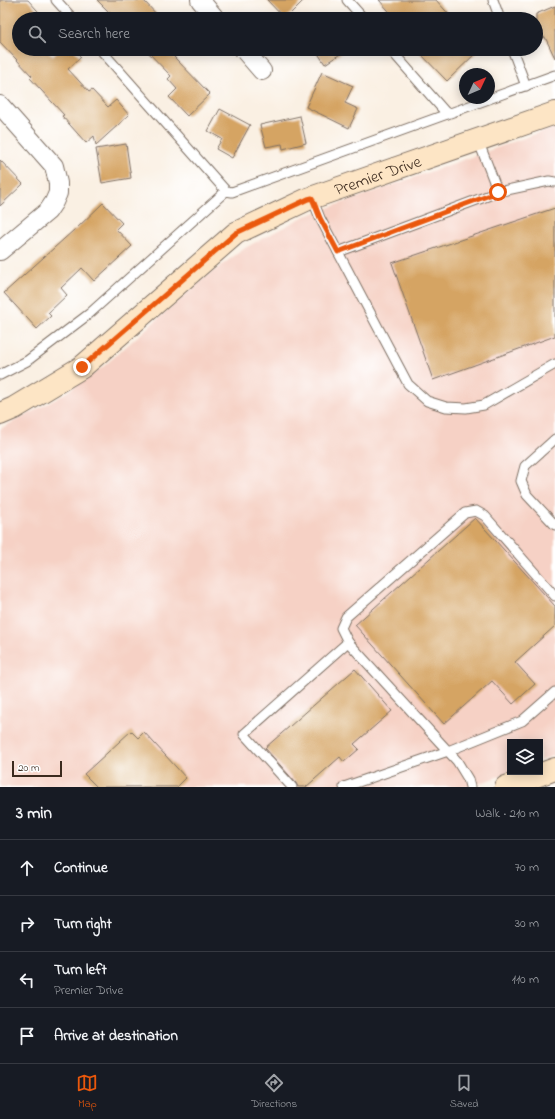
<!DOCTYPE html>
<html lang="en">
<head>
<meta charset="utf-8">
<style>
	body { margin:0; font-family:"Indie Flower",sans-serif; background:#20242c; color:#f1f3f6 }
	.controls { position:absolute; right:12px; bottom:12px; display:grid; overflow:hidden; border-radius:0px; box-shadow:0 2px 10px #0003 }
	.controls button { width:36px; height:36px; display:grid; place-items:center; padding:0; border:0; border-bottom:1px solid #363941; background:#171b24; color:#f1f3f6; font:20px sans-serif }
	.compass { position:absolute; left:459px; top:68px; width:36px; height:36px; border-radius:50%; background:#171b24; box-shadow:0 2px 10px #0003; rotate:46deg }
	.scale { position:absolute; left:12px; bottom:10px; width:50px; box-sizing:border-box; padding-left:4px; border:2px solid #3b2a1e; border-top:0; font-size:11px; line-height:14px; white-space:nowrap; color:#3b2a1e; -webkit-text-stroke:3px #fff; paint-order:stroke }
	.stop { position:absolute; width:12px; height:12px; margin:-9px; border:3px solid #ea580c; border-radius:50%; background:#fff }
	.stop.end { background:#ea580c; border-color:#fff; box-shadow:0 1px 4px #0008 }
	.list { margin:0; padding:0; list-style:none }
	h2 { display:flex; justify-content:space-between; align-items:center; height:52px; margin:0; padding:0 16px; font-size:17px }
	h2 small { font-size:13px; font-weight:400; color:#9ea1a6 }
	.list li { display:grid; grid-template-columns:26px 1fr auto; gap:12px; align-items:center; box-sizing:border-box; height:56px; padding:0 16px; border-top:1px solid #363941 }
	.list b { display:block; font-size:15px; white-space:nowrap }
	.list p { margin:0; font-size:13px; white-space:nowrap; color:#9ea1a6 }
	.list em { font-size:13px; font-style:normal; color:#9ea1a6 }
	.icon { flex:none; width:22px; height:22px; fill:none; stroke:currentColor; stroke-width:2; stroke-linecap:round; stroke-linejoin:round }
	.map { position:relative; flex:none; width:555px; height:787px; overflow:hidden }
	.search { position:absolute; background:#171b24; box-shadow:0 2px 10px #0003; left:12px; right:12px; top:12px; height:44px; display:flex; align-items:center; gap:10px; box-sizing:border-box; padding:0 14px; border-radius:22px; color:#9ea1a6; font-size:15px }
	.sheet { height:276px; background:#171b24 }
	nav { display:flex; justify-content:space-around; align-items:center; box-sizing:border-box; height:56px; border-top:1px solid #363941; background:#171b24; font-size:11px; color:#9ea1a6 }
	nav a { display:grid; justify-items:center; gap:2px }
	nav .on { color:#ea580c }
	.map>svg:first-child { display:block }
	.built { fill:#f6d1c5 }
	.building { fill:#d5a464 }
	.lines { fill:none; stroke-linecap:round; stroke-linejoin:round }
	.lane-casing { stroke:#7e6f63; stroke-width:11 }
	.street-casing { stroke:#7e6f63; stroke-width:20 }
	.secondary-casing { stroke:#7e6f63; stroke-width:24 }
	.lane { stroke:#fff; stroke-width:9 }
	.street { stroke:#fff; stroke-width:18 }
	.secondary { stroke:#fde5c5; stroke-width:22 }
	.route { stroke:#ea580c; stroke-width:5 }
	.labels { text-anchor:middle; stroke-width:3; stroke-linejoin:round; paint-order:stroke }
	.street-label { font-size:17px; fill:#3b2a1e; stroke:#fff }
</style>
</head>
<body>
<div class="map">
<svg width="555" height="787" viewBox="0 0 555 787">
	<rect width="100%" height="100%" fill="#fff"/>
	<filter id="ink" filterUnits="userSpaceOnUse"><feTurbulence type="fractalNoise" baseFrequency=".025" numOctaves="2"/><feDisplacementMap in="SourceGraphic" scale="8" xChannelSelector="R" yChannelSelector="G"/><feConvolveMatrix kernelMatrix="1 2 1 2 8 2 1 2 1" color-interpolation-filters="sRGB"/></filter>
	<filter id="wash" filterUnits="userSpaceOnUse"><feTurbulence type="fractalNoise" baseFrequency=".012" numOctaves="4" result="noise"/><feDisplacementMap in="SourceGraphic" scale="16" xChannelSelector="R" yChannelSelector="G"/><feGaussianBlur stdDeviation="0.9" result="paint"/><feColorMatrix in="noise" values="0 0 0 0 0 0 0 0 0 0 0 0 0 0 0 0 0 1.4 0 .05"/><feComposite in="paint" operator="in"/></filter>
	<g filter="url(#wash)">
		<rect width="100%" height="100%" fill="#faf0e3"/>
		<!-- built -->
		<polygon class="built" points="555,127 555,755 540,761 540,742 510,742 510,772 471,787 0,787 0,429 58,398 104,366 203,279 245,248 303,217"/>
		<g id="blocks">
			<!-- building -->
			<g class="building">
				<polygon points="0,0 28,0 45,19 19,19 19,49 46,49 53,56 61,49 73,49 81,57 68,69 89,92 92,90 108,107 116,100 129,115 96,145 94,136 86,143 62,116 64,115 30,78 32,76 0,42"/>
				<polygon points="97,0 143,0 161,19 116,19"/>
				<polygon points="267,0 304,0 285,19"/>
				<polygon points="379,0 436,0 453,19 396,19"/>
				<polygon points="555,6 555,58 545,37 536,41 536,14"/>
				<polygon points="145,49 183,49 174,57 210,94 187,116 169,97 177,89 168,79 171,76"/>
				<polygon points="315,49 348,49 325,64"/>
				<polygon points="416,49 480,49 447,81"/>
				<polygon points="322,72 353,86 345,103 358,109 349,128 306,107"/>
				<polygon points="220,109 250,125 232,158 216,149 222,139 208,131"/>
				<polygon points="300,116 306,143 283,149 282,144 266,147 260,125"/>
				<polygon points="126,144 131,178 102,183 96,149"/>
				<polygon points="0,160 23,184 0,206"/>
				<polygon points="103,203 122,223 116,229 132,246 94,281 82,268 61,288 67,295 48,313 51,316 37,329 4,293 74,230 75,230"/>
				<polygon points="555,208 555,336 433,380 392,263"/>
				<polygon points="475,518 555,606 555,626 515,662 535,684 513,704 492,681 444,724 355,625"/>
				<polygon points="355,669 392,711 354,744 359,749 344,762 340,757 306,787 298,787 296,783 265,748"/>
				<polygon points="131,731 138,738 144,732 186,778 177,787 97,787 84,774"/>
			</g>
		</g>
	</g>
	<g filter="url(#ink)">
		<use href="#blocks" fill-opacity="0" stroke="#7e6f63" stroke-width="1"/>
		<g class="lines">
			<defs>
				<g id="lane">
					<polyline points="56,0 73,19"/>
					<polyline points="347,0 364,19"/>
					<polyline points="493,0 500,19"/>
					<polyline points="100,49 226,191"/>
					<polyline points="390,49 447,114"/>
					<polyline points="512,49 526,86"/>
					<polyline points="478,140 498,192 549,181 555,182"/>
					<polyline points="312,198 320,218 408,384 427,401 446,407 466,408 484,405 555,364"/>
					<polyline points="338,252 498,192"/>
					<polyline points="0,375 27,361 89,314 226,191 232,192 555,75"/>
					<polyline points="555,439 525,466 521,481 527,495 555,525"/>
					<polyline points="292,787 244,734 348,642"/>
					<polyline points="344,787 448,751 522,721 555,692"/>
					<polyline points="470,787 468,779 457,761 348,642 341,628 346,617 465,513 476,511 485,516 555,596"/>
				</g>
				<g id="street">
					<polyline points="200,0 216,19"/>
					<polyline points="243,49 262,71"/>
					<polyline points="0,105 54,166 58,183 58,193 54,202 48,211 0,251"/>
				</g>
				<g id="secondary">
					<path id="s1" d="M0,414L14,408L82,367L236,233L308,199L555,113"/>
					<polyline points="506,787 555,769"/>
				</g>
			</defs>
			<!-- lane casing -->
			<use href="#lane" class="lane-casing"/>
			<!-- street casing -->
			<use href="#street" class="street-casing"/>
			<!-- secondary casing -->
			<use href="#secondary" class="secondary-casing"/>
			<!-- lane -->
			<use href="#lane" class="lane"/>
			<!-- street -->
			<use href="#street" class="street"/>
			<!-- secondary -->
			<use href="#secondary" class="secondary"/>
		</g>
	</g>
	<g class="lines" filter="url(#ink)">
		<!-- route -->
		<polyline class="route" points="82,367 236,233 308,199 312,198 320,218 338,252 498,192"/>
	</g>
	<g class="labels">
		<!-- street labels -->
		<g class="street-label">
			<text dy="6" stroke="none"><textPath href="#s1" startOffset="452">Premier Drive</textPath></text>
		</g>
	</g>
</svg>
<div class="controls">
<button><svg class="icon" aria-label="layers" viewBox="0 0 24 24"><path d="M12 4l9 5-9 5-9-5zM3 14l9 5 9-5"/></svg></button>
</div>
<svg class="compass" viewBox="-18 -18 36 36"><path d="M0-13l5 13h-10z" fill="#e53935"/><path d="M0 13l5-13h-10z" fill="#9ea1a6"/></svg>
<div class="scale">20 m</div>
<div class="stop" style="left:498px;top:192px"></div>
<div class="stop end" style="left:82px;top:367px"></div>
<div class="search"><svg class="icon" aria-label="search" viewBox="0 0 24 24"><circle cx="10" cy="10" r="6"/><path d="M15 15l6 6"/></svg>Search here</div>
</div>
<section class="sheet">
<h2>3 min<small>Walk · 210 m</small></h2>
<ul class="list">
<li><svg class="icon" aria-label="ahead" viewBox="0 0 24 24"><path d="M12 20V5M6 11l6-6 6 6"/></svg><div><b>Continue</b></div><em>70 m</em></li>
<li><svg class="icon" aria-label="right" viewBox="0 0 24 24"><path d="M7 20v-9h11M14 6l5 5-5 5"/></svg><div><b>Turn right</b></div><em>30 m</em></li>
<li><svg class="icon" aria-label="left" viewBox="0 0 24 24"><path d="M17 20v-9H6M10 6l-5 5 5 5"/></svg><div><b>Turn left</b><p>Premier Drive</p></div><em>110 m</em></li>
<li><svg class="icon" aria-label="arrive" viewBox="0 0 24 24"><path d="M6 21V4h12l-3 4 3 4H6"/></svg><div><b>Arrive at destination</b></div></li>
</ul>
</section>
<nav>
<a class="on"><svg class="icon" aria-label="map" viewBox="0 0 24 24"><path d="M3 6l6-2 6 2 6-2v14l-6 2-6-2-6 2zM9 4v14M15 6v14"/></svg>Map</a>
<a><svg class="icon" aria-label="directions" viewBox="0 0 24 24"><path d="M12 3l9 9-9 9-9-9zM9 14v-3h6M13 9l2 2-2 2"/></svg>Directions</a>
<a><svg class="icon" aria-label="saved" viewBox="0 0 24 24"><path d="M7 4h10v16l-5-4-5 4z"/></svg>Saved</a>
</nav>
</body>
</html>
